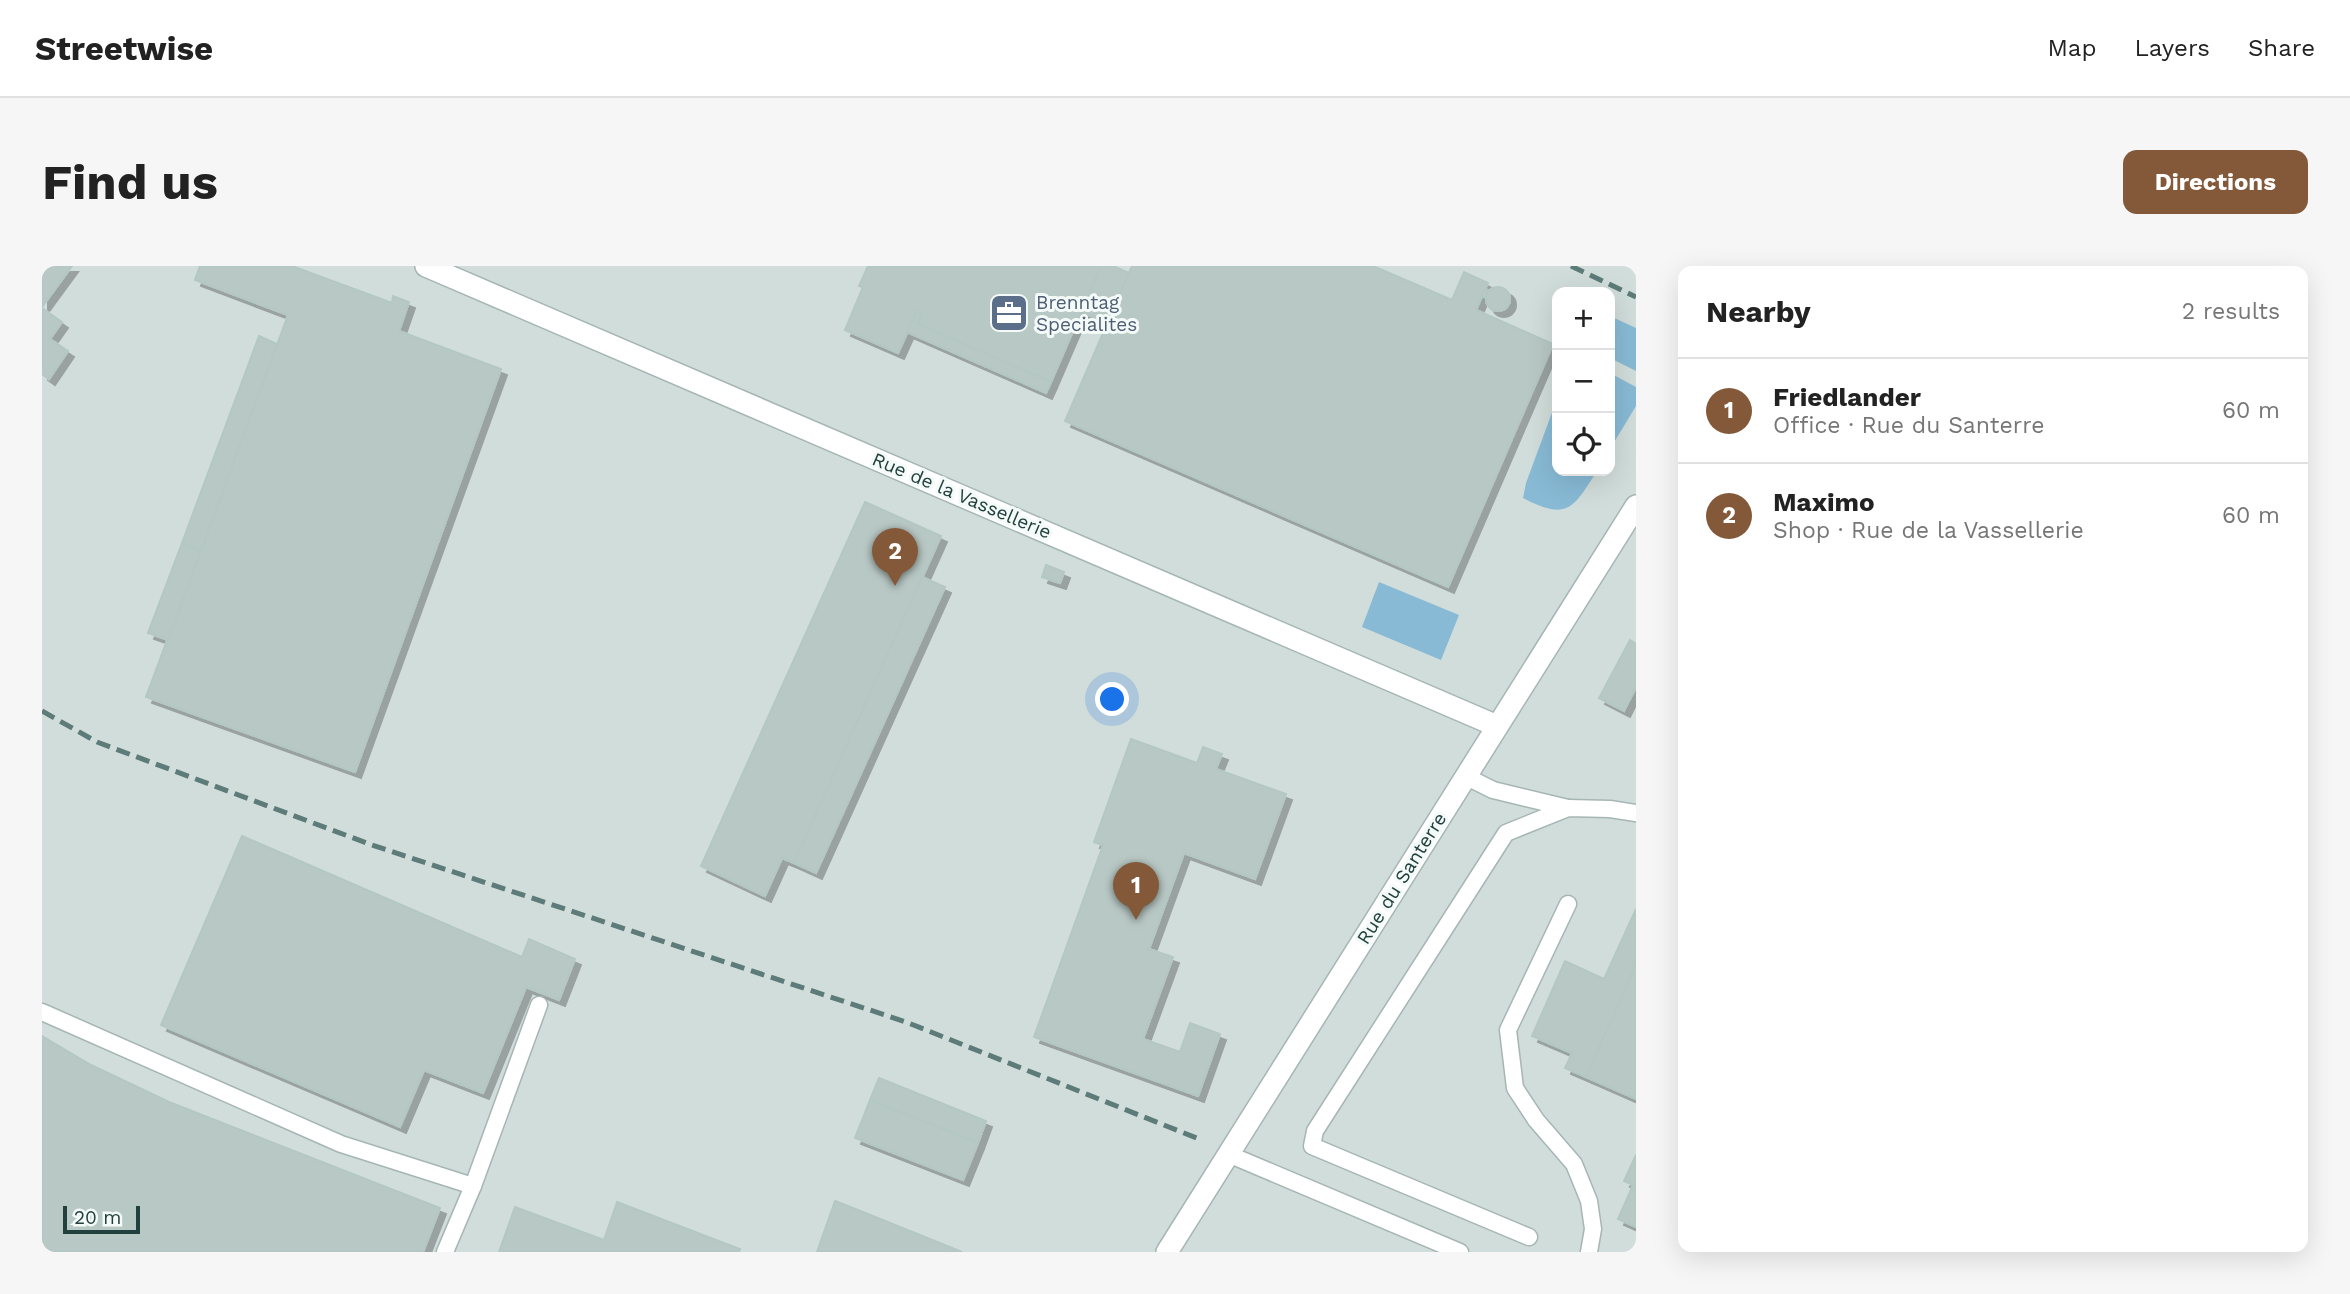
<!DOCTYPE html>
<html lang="en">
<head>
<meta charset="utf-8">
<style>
	body { margin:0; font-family:"Work Sans",sans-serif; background:#f6f6f6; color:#222 }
	.controls { position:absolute; right:21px; top:21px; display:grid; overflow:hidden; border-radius:14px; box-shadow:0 7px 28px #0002 }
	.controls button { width:63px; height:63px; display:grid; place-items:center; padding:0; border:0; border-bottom:2px solid #e0e0e0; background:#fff; color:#222; font:35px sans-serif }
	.scale { position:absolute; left:21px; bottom:18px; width:77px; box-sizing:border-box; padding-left:7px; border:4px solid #21403e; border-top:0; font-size:19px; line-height:24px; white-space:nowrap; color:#21403e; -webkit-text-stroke:5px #f3faf8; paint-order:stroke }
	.you { position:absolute; left:1071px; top:434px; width:24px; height:24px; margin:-18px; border:5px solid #fff; border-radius:50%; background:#1a73e8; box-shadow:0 0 0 10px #1a73e833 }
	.badge { display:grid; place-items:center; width:46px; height:46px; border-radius:50%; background:#835939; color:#fff; font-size:23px; font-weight:700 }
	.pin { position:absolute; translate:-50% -58px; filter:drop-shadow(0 2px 4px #0008) }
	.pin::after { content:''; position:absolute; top:37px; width:24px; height:21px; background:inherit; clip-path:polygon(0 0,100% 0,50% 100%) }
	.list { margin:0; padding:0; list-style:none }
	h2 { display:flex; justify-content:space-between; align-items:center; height:91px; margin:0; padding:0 28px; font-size:30px }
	h2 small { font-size:23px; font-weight:400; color:#767676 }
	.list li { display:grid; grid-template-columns:46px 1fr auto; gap:21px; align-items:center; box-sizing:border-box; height:105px; padding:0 28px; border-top:2px solid #e0e0e0 }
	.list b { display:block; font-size:26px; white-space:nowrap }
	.list p { margin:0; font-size:23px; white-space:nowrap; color:#767676 }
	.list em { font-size:23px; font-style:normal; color:#767676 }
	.icon { flex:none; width:38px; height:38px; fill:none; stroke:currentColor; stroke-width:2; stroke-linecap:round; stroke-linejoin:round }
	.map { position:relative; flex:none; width:1594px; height:986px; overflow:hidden; border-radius:14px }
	header { display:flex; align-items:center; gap:42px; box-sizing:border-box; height:98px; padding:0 35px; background:#fff; border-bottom:2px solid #e0e0e0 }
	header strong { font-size:33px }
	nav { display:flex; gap:38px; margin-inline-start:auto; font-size:24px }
	.intro { display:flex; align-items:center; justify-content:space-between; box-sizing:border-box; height:168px; padding:0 42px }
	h1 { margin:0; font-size:49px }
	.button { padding:18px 32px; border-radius:14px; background:#835939; color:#fff; font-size:24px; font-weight:700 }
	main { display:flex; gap:42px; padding:0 42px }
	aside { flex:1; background:#fff; border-radius:14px; box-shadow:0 7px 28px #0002 }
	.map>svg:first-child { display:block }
	.built { fill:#d1ddda; fill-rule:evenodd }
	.water { fill:#88bad5 }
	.building { fill:#b8c8c4; stroke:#b4c8c3; stroke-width:2; filter:url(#shadow) }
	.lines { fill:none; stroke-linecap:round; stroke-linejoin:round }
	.lane-casing { stroke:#a5b6b4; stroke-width:19 }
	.street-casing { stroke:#a5b6b4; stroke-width:24 }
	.lane { stroke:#fff; stroke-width:16 }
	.street { stroke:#fff; stroke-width:21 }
	.rail { stroke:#5c7b79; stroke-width:5; stroke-dasharray:14 7; stroke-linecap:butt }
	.labels { text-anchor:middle; stroke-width:6; stroke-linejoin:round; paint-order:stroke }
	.service-label { font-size:19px; fill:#4e5e75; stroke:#f3faf8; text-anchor:start }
	.street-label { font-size:19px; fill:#21403e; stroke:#f3faf8 }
</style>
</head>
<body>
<header>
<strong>Streetwise</strong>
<nav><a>Map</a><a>Layers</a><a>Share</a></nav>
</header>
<div class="intro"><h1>Find us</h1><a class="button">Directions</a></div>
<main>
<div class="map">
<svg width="1594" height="986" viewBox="0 0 1594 986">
	<defs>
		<filter id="shadow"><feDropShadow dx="6" dy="6" stdDeviation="0" flood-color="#0004"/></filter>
	</defs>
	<rect width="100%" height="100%" fill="#e3edeb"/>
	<!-- built -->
	<path class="built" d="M0,0H1594V986H0ZM1515,26H1568V205H1515Z"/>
	<!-- water -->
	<g class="water">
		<polygon points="1568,50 1594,62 1594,105 1568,92"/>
		<polygon points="1568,107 1594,121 1594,140 1568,183"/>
		<path d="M1515,133V205H1555C1531,243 1525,255 1481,232L1484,217Z"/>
		<polygon points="1337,316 1417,349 1399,394 1320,361"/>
	</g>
	<!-- building -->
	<g class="building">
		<polygon points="0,0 30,0 0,41"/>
		<polygon points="158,0 250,0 350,37 351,30 367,36 357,65 459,103 313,506 104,431 246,49 153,14"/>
		<polygon points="826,0 1059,0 1009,116 876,58 880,47 875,45 856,87 803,64 821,21 817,20"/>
		<polygon points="1059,0 1071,0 1087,7 1066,57 1039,46"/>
		<polygon points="1090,0 1331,0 1410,34 1422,6 1446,17 1443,23 1447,25 1444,32 1440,30 1434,44 1511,78 1406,321 1023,155"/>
		<circle cx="1456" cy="33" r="12"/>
		<polygon points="0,42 20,56 8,73 26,85 7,113 0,108"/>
		<polygon points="875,45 880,47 876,58 1009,116 1004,127 865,66"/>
		<polygon points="217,70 235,78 159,285 140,277"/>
		<polygon points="823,236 899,270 752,597 740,592 723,630 659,600"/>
		<polygon points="140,277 159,285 126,374 106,367"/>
		<polygon points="1004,299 1022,306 1018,317 1000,311"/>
		<polygon points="880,311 903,321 774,607 752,597"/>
		<polygon points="1588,374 1594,378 1594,421 1582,445 1557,432"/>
		<polygon points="1089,473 1155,497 1161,481 1180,488 1174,503 1244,528 1213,613 1142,587 1107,683 1131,691 1101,773 1138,786 1148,757 1178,768 1156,830 992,771 1061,579 1052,576"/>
		<polygon points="200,570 480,691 487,673 533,693 517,734 484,721 441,827 382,804 358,861 119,759"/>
		<polygon points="1594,643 1594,699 1544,811 1523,802 1530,787 1490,770 1523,695 1562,713"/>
		<polygon points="1594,699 1594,833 1544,811"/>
		<polygon points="0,770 49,799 127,836 398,942 381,986 0,986"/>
		<polygon points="837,812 944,855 936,877 828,834"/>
		<polygon points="828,834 936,877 921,914 813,872"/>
		<polygon points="1594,889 1594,961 1576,953 1591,919 1582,915"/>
		<polygon points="793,935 816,944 920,986 775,986"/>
		<polygon points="575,936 698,983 697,986 457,986 473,941 562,974"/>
	</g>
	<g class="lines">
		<defs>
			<g id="lane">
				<polyline points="1423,510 1451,524 1526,542"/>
				<polyline points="1526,638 1466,764 1473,822 1494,854 1532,898 1547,935 1551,963 1547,986"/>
				<polyline points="0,746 299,878 431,920 497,739"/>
				<polyline points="1186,888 1418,986"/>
				<polyline points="1487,971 1270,880 1273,865 1464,567 1526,542 1568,543 1594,547"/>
				<polyline points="403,986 431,920"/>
			</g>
			<g id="street">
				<polyline points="384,0 1455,460"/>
				<polyline points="1125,986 1594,240"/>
			</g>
		</defs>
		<!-- lane casing -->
		<use href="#lane" class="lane-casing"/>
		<!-- street casing -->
		<use href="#street" class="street-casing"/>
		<!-- lane -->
		<use href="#lane" class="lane"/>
		<!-- street -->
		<use href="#street" class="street"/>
		<!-- rail -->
		<g class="rail">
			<polyline points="1529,0 1594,31"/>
			<polyline points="0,445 55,476 330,579 864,756 1157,873"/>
		</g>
	</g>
	<!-- icons -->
	<defs>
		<symbol id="office-square" viewBox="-11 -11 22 22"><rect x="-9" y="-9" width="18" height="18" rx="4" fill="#5c6f8a" stroke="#f3faf8"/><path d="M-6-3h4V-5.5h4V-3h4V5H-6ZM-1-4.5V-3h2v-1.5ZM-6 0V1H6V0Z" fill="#fff"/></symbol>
	</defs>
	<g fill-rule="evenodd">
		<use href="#office-square" x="945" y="25" width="44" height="44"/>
	</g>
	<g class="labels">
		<!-- service labels -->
		<g class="service-label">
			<text x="994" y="43">Brenntag<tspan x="994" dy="22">Specialites</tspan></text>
		</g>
		<!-- street labels -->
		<g class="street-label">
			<text transform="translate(920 229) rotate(23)" y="7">Rue de la Vassellerie</text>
			<text transform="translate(1359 612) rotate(-58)" y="7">Rue du Santerre</text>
		</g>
	</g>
</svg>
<div class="controls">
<button>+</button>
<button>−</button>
<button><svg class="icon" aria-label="locate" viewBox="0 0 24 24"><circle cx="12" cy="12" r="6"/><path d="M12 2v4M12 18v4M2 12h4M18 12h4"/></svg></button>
</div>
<div class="scale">20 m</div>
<div class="you"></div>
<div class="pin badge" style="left:1094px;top:654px">1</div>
<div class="pin badge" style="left:853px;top:320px">2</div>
</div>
<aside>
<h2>Nearby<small>2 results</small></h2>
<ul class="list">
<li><span class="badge">1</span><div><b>Friedlander</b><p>Office · Rue du Santerre</p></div><em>60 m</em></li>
<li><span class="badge">2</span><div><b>Maximo</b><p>Shop · Rue de la Vassellerie</p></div><em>60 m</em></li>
</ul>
</aside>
</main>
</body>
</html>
